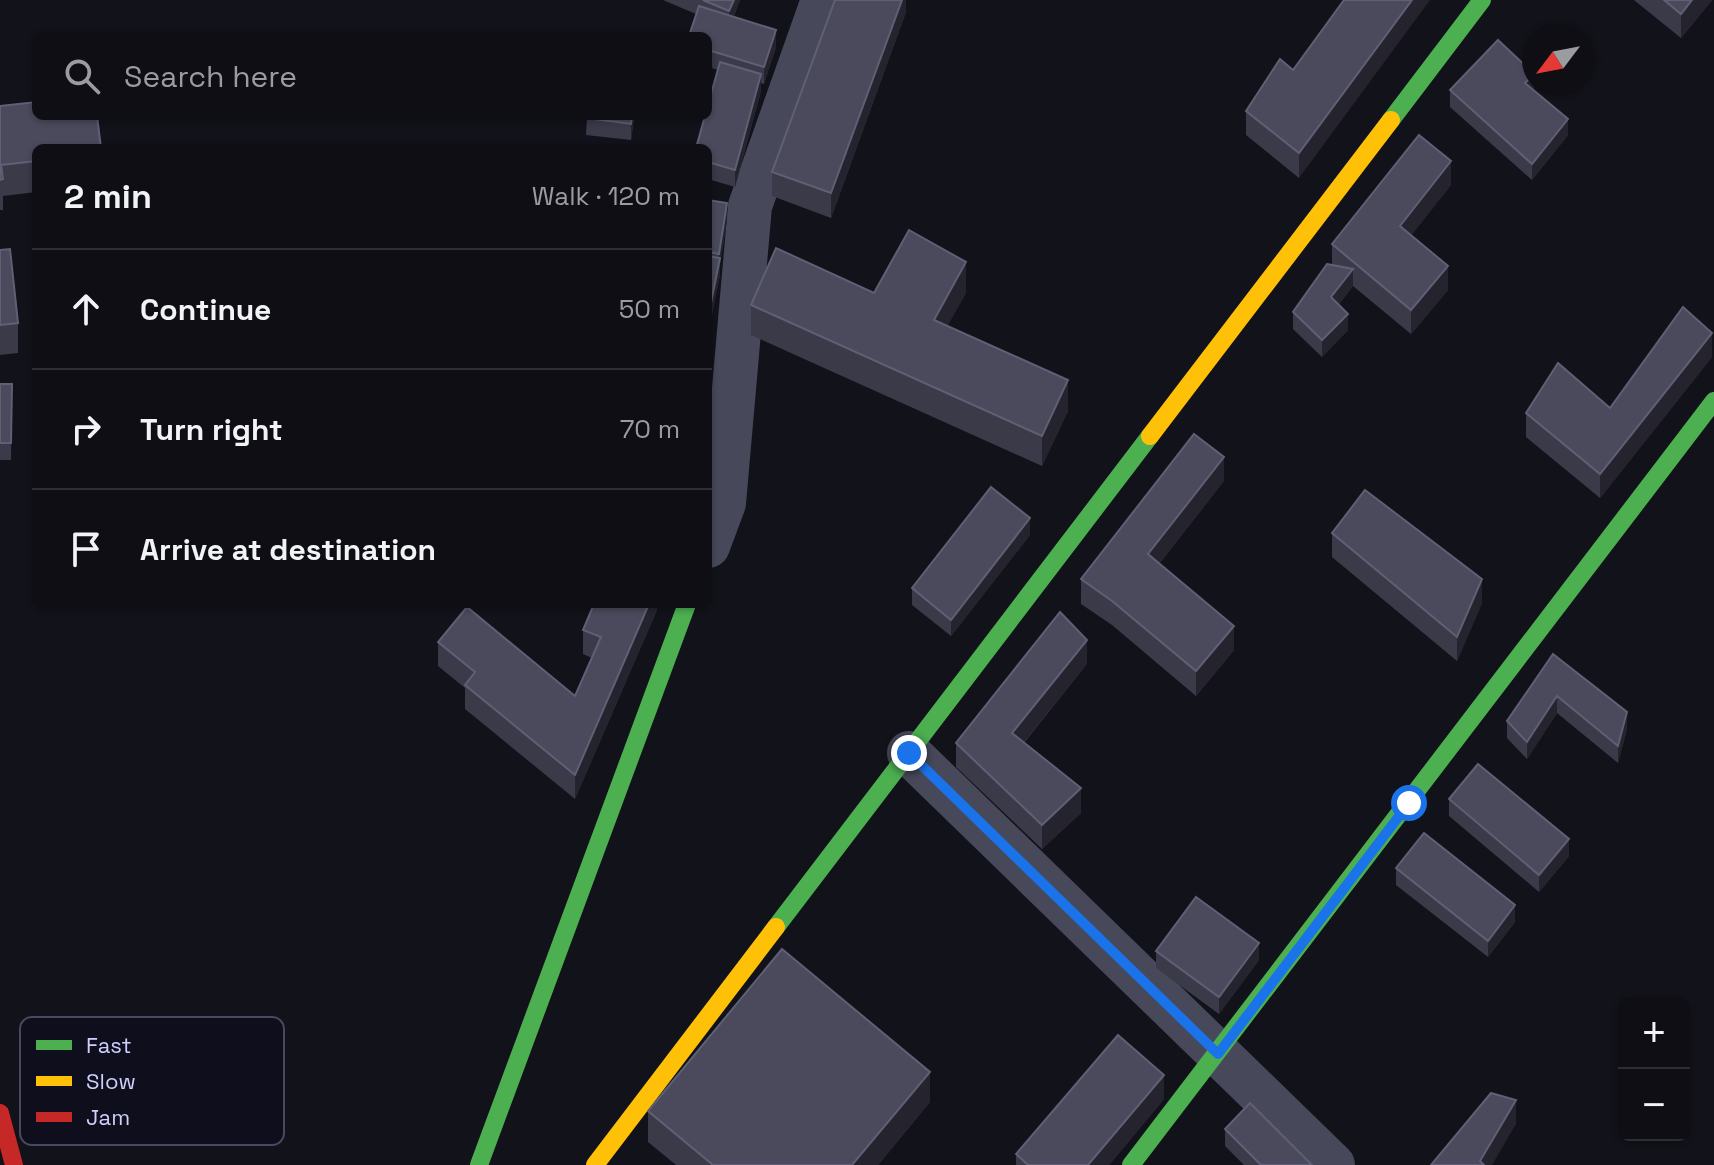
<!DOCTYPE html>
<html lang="en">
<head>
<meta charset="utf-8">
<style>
	body { margin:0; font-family:"Space Grotesk",sans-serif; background:#17171d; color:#f1f3f6 }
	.controls { position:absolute; right:24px; bottom:24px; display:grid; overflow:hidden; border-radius:12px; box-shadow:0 2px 6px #0004 }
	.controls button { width:72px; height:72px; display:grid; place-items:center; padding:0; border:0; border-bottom:2px solid #2e2e34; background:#0e0e14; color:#f1f3f6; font:40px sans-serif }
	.compass { position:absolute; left:1522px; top:24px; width:72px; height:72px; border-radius:50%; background:#0e0e14; box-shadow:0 2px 6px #0004; rotate:238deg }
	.stop { position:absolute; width:24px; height:24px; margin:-18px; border:6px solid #1a73e8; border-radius:50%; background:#fff }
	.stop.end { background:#1a73e8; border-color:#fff; box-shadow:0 2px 8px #0008 }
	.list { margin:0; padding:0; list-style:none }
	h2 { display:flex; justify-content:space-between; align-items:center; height:104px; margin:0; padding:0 32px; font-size:34px }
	h2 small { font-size:26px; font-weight:400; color:#9b9ca0 }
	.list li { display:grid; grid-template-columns:52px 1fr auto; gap:24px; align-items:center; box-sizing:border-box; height:120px; padding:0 32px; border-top:2px solid #2e2e34 }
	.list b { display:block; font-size:30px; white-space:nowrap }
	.list em { font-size:26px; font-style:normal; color:#9b9ca0 }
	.icon { flex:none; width:44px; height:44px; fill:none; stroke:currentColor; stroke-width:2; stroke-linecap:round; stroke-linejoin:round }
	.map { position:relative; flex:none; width:1714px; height:1165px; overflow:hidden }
	.search { position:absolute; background:#0e0e14; box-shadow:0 2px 6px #0004; left:32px; top:32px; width:680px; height:88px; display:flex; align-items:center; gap:20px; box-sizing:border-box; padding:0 28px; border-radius:12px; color:#9b9ca0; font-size:30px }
	.panel { position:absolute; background:#0e0e14; box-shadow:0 2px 6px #0004; left:32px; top:144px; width:680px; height:464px; border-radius:12px }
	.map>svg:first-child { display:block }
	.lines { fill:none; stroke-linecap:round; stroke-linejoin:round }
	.street { stroke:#47485a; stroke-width:44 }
	.fast { stroke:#4caf50; stroke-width:18 }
	.slow { stroke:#ffc107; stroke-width:18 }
	.jam { stroke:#c62828; stroke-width:18 }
	.wall { fill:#3b3a49 }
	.shaded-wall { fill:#24232e }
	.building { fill:#4b4a5c; stroke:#5f5f75; stroke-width:2 }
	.route { stroke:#1a73e8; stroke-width:10 }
	.key { fill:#0e0e1d; stroke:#484860; stroke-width:2 }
	.key-label { font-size:22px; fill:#cecffb }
</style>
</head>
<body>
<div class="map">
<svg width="1714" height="1165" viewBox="0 0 1714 1165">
	<rect width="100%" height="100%" fill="#12121a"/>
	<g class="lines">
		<!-- street -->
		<g class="street">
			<polyline points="708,546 724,503 750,206 823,0"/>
			<polyline points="909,753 1333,1165"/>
		</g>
		<!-- fast -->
		<g class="fast">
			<polyline points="1391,120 1482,0"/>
			<polyline points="776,927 1150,436"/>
			<polyline points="479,1165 687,604"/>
			<polyline points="1131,1165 1714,401"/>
		</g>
		<!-- slow -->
		<g class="slow">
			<polyline points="1150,436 1391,120"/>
			<polyline points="595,1165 776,927"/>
		</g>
		<!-- jam -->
		<polyline class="jam" points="0,1113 14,1165"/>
	</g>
	<!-- wall -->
	<g class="wall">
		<polygon points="663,0 740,0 734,16 776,47 764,84 761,83 761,91 735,187 708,179 708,148 718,70 708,67 708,36 696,14"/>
		<polygon points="906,0 906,12 831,218 772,196 772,172"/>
		<polygon points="1344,0 1299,178 1246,135 1246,111 1293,70"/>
		<polygon points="1634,0 1712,0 1681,38"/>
		<polygon points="1450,90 1534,91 1568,135 1532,180 1450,107"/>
		<polygon points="0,106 36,148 36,192 3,196 3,210 0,210"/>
		<polygon points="587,116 655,116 654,120 634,118 631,140 586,135"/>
		<polygon points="1451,185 1411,235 1448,290 1411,334 1353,286 1339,304 1348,330 1322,357 1293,329 1293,312 1332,265 1332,244"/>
		<polygon points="708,200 727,220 720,264 720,275 711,319 708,319"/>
		<polygon points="0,250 18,323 18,353 0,355"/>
		<polygon points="874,293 966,293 947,326 1068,411 1042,466 751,335 751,305"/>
		<polygon points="1712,357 1600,498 1526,437 1526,413 1610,408"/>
		<polygon points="0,384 12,384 11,460 0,460"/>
		<polygon points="1224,481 1159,564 1234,650 1196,696 1112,625 1081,604 1081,579"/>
		<polygon points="1332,533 1482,603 1457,661 1332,557"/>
		<polygon points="1030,535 951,636 912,605 912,588"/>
		<polygon points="657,604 657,610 575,799 465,709 465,688 438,666 438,642 575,696 592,658 583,654 583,630"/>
		<polygon points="1553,654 1627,729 1618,763 1557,713 1527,759 1507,738 1507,721"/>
		<polygon points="1087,664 1024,743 1081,813 1042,849 956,767 956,743"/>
		<polygon points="1449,799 1569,856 1539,892 1449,816"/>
		<polygon points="1396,868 1515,922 1488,957 1396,885"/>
		<polygon points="1156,951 1259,960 1219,1014 1156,968"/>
		<polygon points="1164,1099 1109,1165 1016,1165 1016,1154"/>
		<polygon points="930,1102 878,1165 676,1165 648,1142 648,1111"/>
		<polygon points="1225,1129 1312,1165 1244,1165 1225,1146"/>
	</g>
	<!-- shaded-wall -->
	<g class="shaded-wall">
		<polygon points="734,0 740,0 729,28 729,11"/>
		<polygon points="902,0 906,0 906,12 831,218 831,193"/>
		<polygon points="1412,0 1430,0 1299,178 1299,153"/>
		<polygon points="1692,0 1712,0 1681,38 1681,14"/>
		<polygon points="776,30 776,47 764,84 764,67"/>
		<polygon points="761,74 761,91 735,187 735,170"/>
		<polygon points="1534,74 1534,91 1525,83"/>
		<polygon points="632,116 634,116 631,140 631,124"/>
		<polygon points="1568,119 1568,135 1532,180 1532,164"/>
		<polygon points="1451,161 1451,185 1400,250 1400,226"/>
		<polygon points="727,203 727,220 720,264 720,275 711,319 711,303 719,263 719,254"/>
		<polygon points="966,262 966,293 934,350 934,320"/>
		<polygon points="1448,266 1448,290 1411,334 1411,310"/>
		<polygon points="1353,269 1353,286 1331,314 1331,297"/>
		<polygon points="1348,314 1348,330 1322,357 1322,340"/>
		<polygon points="1712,333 1712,357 1600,498 1600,474"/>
		<polygon points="1068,380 1068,411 1042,466 1042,436"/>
		<polygon points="1224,457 1224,481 1148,578 1148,554"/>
		<polygon points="1030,518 1030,535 951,636 951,620"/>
		<polygon points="1482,579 1482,603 1457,661 1457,637"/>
		<polygon points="649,604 657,604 657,610 575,799 575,775"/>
		<polygon points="1234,626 1234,650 1196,696 1196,671"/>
		<polygon points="1087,640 1087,664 1012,757 1012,733"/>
		<polygon points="1557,696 1557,713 1527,759 1527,742"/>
		<polygon points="1627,712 1627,729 1618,763 1618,746"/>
		<polygon points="1081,788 1081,813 1042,849 1042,825"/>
		<polygon points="1569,839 1569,856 1539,892 1539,875"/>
		<polygon points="1515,905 1515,922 1488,957 1488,941"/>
		<polygon points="1259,943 1259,960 1219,1014 1219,997"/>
		<polygon points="930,1072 930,1102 878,1165 852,1165"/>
		<polygon points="1164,1075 1164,1099 1109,1165 1088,1165"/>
		<polygon points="1516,1100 1516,1124 1492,1165 1480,1165 1480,1161"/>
	</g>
	<!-- building -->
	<g class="building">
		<polygon points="703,0 734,0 729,11"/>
		<polygon points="835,0 902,0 831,193 772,172"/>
		<polygon points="1344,0 1412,0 1299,153 1246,111 1280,59 1293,70"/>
		<polygon points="1664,0 1692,0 1681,14"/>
		<polygon points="699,6 776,30 764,67 708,50 708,36 689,36"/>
		<polygon points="1498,40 1534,74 1525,83 1568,119 1532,164 1450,90"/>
		<polygon points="720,62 761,74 735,170 708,162 708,148 696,148 705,116 708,116 708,105"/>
		<polygon points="36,102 36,116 97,116 101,148 36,148 36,161 1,165 3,179 0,180 0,106"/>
		<polygon points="587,116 632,116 631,124 586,118"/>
		<polygon points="1419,135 1451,161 1400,226 1448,266 1411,310 1332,244"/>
		<polygon points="708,200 727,203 719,254 708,252"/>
		<polygon points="909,230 966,262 934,320 1068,380 1042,436 751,305 776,248 874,293"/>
		<polygon points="10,249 18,323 0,325 0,250"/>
		<polygon points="708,256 720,258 711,303 708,302"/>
		<polygon points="1327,264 1353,269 1331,297 1348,314 1322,340 1293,312"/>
		<polygon points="1683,307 1712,333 1600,474 1526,413 1558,363 1610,408"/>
		<polygon points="0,384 12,384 11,443 0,443"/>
		<polygon points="1194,434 1224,457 1148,554 1234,626 1196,671 1112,601 1081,579"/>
		<polygon points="991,487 1030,518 951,620 912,588"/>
		<polygon points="1365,490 1482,579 1457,637 1332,533"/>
		<polygon points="594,604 649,604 575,775 465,685 475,672 438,642 467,607 575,696 601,637 583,630"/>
		<polygon points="1060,612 1087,640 1012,733 1081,788 1042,825 956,743"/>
		<polygon points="1553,654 1627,712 1618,746 1557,696 1527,742 1507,721"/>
		<polygon points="1478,764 1569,839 1539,875 1449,799"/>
		<polygon points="1424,833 1515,905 1488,941 1396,868"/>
		<polygon points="1196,897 1259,943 1219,997 1156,951"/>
		<polygon points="782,949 930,1072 852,1165 713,1165 648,1111"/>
		<polygon points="1118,1035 1164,1075 1088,1165 1028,1165 1016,1154"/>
		<polygon points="1491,1093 1516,1100 1480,1161 1484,1165 1431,1165"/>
		<polygon points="1250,1103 1312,1165 1261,1165 1225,1129"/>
	</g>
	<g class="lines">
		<!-- route -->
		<polyline class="route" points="909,753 1218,1054 1409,803"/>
	</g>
	<!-- legend -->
	<rect x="20" y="1017" width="264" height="128" rx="12" class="key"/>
	<rect x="36" y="1040" width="36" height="10" fill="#4caf50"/>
	<rect x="36" y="1076" width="36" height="10" fill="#ffc107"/>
	<rect x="36" y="1112" width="36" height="10" fill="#c62828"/>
	<g class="key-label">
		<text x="86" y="1053">Fast</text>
		<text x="86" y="1089">Slow</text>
		<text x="86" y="1125">Jam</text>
	</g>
</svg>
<div class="controls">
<button>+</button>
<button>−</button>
</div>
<svg class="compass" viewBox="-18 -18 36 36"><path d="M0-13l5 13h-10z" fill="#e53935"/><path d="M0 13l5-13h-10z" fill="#9b9ca0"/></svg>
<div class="stop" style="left:1409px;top:803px"></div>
<div class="stop end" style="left:909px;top:753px"></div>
<div class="search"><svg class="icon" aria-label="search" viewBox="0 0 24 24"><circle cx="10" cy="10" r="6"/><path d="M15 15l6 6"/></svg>Search here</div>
<section class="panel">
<h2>2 min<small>Walk · 120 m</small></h2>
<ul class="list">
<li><svg class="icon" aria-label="ahead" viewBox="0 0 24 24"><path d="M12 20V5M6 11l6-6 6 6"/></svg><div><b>Continue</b></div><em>50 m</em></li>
<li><svg class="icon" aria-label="right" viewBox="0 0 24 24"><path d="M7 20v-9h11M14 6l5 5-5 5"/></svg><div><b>Turn right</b></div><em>70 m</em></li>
<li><svg class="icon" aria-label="arrive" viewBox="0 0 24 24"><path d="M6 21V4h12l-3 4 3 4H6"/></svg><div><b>Arrive at destination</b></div></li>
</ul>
</section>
</div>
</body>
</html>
